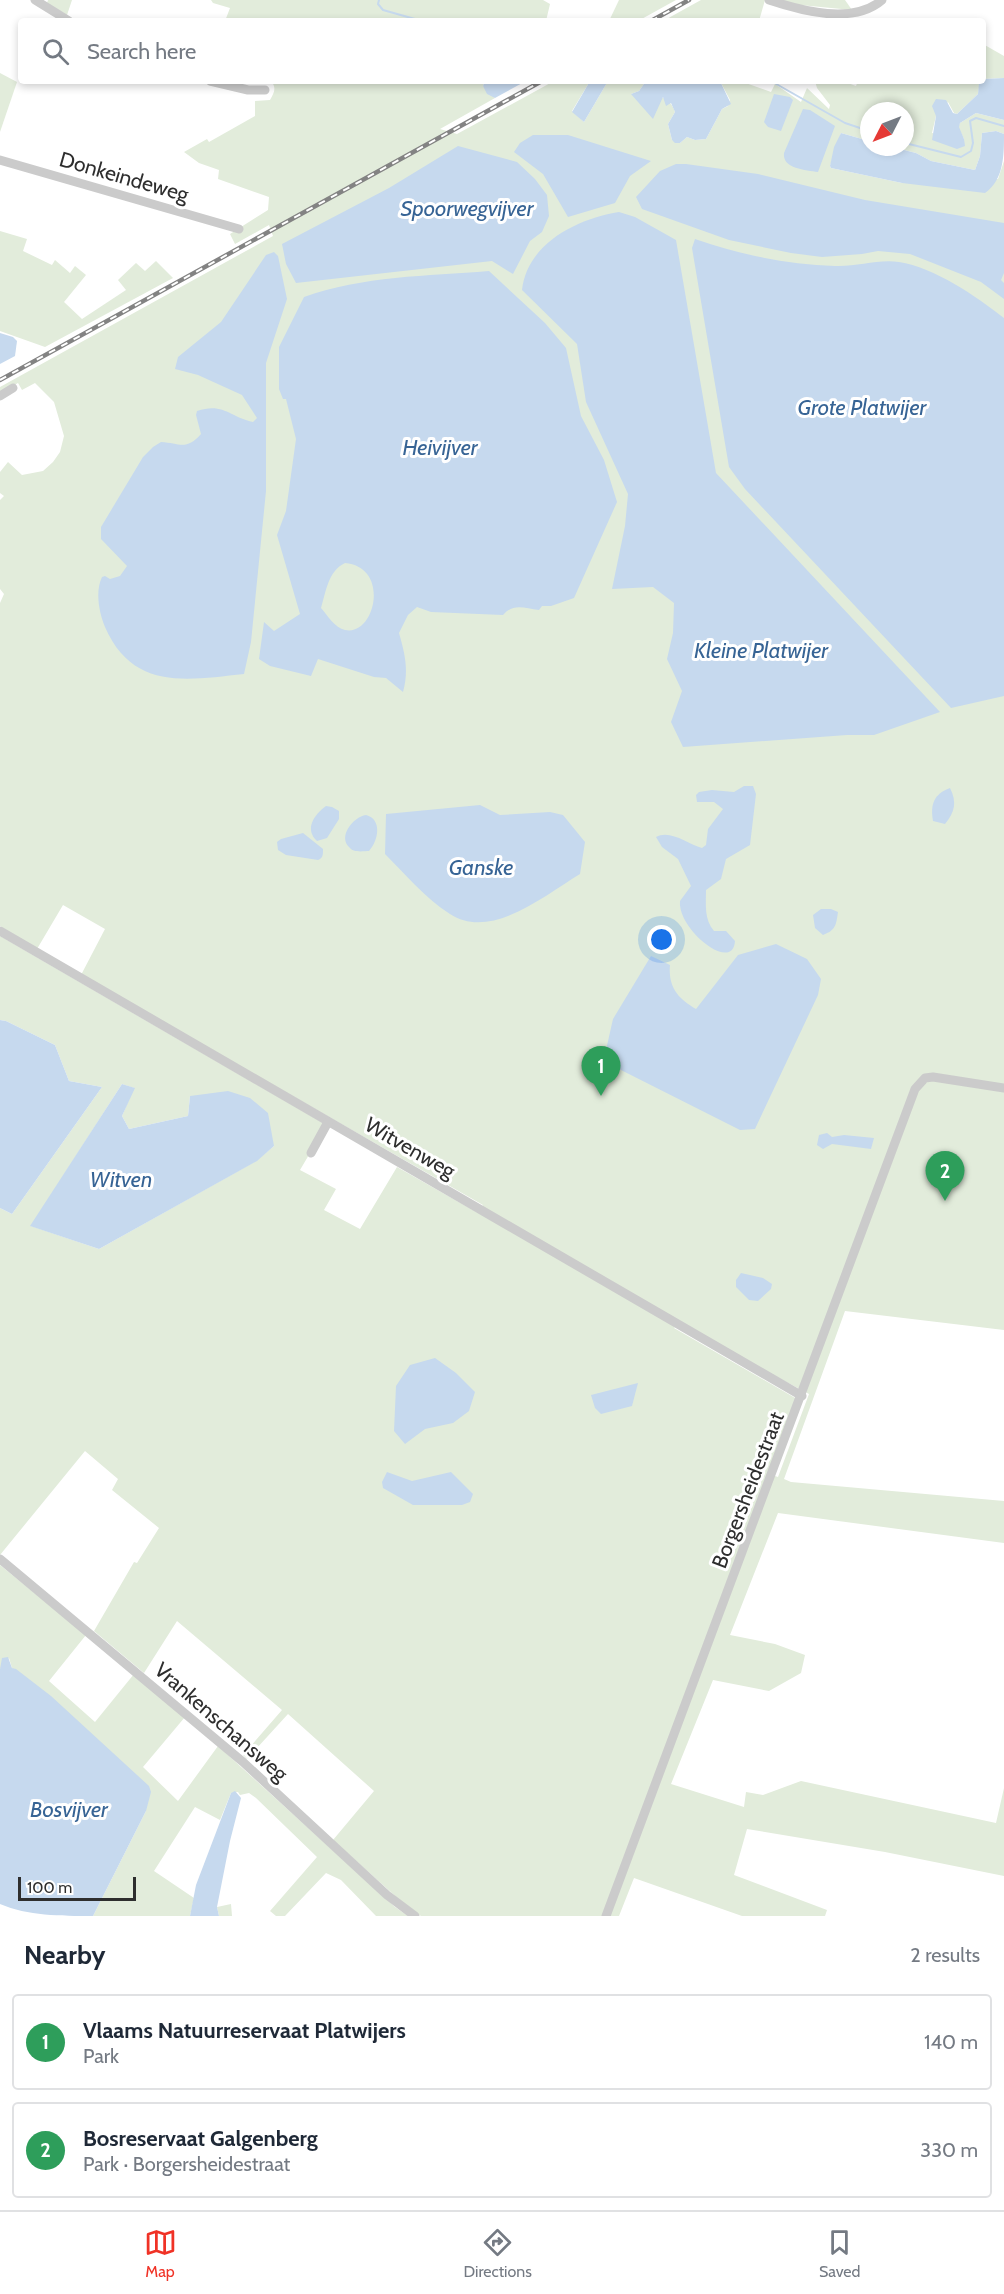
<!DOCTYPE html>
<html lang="en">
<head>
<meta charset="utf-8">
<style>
	body { margin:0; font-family:Cabin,sans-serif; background:#f2f2f3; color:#1f2937 }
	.compass { position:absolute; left:860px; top:102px; width:54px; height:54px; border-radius:50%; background:#fff; box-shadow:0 3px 9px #0003; rotate:228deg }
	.scale { position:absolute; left:18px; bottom:15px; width:118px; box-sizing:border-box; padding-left:6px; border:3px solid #2e2e2e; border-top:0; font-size:16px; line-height:21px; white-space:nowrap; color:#2e2e2e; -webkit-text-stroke:4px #fff; paint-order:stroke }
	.you { position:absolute; left:662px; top:940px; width:21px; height:21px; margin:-15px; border:4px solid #fff; border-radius:50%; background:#1a73e8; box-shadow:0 0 0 9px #1a73e833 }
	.badge { display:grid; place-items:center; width:39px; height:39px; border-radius:50%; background:#f03226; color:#fff; font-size:20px; font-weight:700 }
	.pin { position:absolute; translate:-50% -50px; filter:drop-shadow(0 2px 3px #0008) }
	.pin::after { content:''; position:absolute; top:32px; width:21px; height:18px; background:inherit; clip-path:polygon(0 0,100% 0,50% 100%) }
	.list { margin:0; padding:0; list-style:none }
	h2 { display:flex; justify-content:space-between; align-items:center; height:78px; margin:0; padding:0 24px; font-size:26px }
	h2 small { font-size:20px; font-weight:400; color:#747a83 }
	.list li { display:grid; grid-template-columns:39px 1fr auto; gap:18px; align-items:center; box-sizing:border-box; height:96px; margin:0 12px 12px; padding:0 12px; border:2px solid #e0e1e3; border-radius:6px }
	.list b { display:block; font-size:22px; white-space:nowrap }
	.list p { margin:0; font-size:20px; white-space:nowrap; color:#747a83 }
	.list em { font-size:20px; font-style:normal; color:#747a83 }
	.icon { flex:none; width:33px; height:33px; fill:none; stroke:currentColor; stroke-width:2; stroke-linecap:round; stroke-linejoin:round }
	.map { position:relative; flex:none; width:1004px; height:1916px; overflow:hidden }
	.search { position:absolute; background:#fff; box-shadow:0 3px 9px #0003; left:18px; right:18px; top:18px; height:66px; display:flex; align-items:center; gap:15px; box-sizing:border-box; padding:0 21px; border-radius:6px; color:#747a83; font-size:22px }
	.sheet { height:294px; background:#fff }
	nav { display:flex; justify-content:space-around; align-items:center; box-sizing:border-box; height:84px; border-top:2px solid #e0e1e3; background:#fff; font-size:16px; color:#747a83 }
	nav a { display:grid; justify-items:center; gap:3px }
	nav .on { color:#f03226 }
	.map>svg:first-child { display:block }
	.green { fill:#e2ecdb; fill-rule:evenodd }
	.water { fill:#c6d9ee; fill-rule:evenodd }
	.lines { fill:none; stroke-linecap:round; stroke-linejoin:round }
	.stream { stroke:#c6d9ee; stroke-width:2 }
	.minor { stroke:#cbcbcb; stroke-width:9 }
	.rail-casing { stroke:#838383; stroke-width:4.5 }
	.rail { stroke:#fff; stroke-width:2; stroke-dasharray:7; stroke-linecap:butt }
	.labels { text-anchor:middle; stroke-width:6; stroke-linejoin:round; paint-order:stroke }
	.street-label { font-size:21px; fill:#2e2e2e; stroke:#fff }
	.water-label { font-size:22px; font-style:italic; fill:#376495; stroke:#fff }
</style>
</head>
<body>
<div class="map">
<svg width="1004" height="1916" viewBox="0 0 1004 1916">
	<rect width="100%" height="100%" fill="#fff"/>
	<!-- green -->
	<g class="green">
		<polygon points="48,0 72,0 67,15 47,3"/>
		<polygon points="211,0 543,0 550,4 546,21 225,21 230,8 213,3"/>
		<polygon points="619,0 676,0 638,21 609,21"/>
		<polygon points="701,0 765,0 759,21 663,21"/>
		<polygon points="778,0 845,0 852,10 800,5"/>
		<polygon points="983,44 1004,56 1004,78 983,79"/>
		<polygon points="0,73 17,82 0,132"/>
		<path d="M271,81H485L483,86L495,98L440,129L457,134L554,81H590L572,111L584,122L608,81H646L639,91L631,94C648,95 669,92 675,112L668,124L672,140L680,143L687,137L695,140L706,139L722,109L728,106L730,100L720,81H740L771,92L775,84L801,102L807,88L829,109L830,105L817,88L815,81H842L856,86L858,81H980L978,94L957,114L954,113L948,102L936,116L932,133L964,139L958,127L960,123L976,113L1004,120V134L996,131L982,133L980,156L975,170L931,161L916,153L892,147H905V111H869V141L841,133L830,166L831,168L902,183L998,179L1004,161V1330L845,1311L784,1479L791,1482L1004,1501V1543L778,1513L730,1635L775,1644L805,1655L801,1673L769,1691L713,1680L671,1784L744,1807L746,1792L763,1795L801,1781L996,1823L1004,1788V1876L885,1852L747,1829L734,1875L827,1910L825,1916H742L634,1878L619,1916H421L404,1904L333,1840L374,1791L288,1714L247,1759L243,1755L282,1710L177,1621L144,1673L94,1631L134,1562L137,1563L159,1528L112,1490L118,1479L85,1451L0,1555V1208L12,1214L102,1087L69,1081L55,1045L6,1021L0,1020V936L323,1123V1131L300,1170L336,1189L324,1210L360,1229L397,1167L478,1213L483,1205L81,975L105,929L63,905L37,949L0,926V603L4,594L0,589V500L4,496L0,493V472L8,462L22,475L43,471L53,462L60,452L64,436L54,402L35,383L22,390L18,383L0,393V387L273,236L269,225L235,244L230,234L268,210L269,197L218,179L219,170L199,163L184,152L207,139L209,142L255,116V101L270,100C274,93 277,88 271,81ZM122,1084L134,1088L122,1116L129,1129L188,1116L190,1096L274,1146L256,1161L99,1249L31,1226ZM677,1324L809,1394L778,1477L769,1474L797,1399L674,1328Z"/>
		<polygon points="0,231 27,239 23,251 52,265 55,260 70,273 75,266 86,275 64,302 82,319 126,290 118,280 136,263 145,271 156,261 173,278 45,347 0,331"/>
		<polygon points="0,1565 86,1635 49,1681 95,1722 134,1674 185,1717 143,1767 178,1801 218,1746 395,1907 408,1916 376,1916 341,1880 326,1873 285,1916 276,1916 270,1911 317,1857 256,1798 249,1793 240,1795 238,1792 231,1793 220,1820 195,1807 154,1871 194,1898 190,1916 93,1916 146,1811 12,1668 9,1658 0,1669"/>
		<polygon points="231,1904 232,1916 219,1916 217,1907"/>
	</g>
	<!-- water -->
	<g class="water">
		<polygon points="1004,78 1004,120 976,113 960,123 959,127 964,139 965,146 957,149 932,140 936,116 932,106 936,99 946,100 953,113 957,114 978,94 979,83 983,79"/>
		<polygon points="485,81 526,81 495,98 487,94 483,86"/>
		<polygon points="590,81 608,81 584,122 572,112"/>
		<polygon points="646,81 720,81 731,104 722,109 706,139 695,140 687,137 680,143 675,143 672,140 668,124 675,112 671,103 666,106 663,97 653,119 631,94 639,91"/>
		<polygon points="774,94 790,97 793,100 781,131 768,127 764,122"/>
		<path d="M803,109L810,110L835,126L818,172C806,170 782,169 784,153Z"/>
		<path d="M996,131L1004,134C1004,155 1004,180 985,193L902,183L831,168L830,166L834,147L841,133L869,141V147H892L916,153L931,161L975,170L980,156L982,133Z"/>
		<polygon points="533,135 568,135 651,161 630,176 615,203 568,217 543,174 514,152 520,143"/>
		<polygon points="458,146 517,162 535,179 547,195 549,216 542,232 530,241 513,274 492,261 296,283 286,264 282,244 389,188"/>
		<polygon points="676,164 686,164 758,174 865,200 1004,223 1004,273 1001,280 1004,283 1004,299 981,282 910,254 878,251 862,254 822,257 791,253 729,240 642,209 636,197 660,171"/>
		<path d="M619,212L635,217L676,240L716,473L940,712L874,735H847L683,747L671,722L682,691L667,659L673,633L674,603L653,587L612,589L625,526L628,494L586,402L577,344L522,290C527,244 576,219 619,212Z"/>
		<path d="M695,239C741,255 786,264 835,266C856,267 878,259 899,262C934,267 977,297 1004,318V696L951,708L745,489L729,467L692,248Z"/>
		<path d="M274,252L278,256L287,299L266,363V491L251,642L244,674C187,680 133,691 105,627C99,613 95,591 102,577L105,576L110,579L120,576L127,566L101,539V527L143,457L153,447L161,442C180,443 186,451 201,434L196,415L197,411C223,402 230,417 253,422L257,418L242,395L198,375L175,369L178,357L221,322L266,255Z"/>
		<path d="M489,271L545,323L566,348L581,416L604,460L617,502L574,598L551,606H542L539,610C524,608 513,603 503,615L431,612L417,607L408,615L399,633C405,654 409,670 403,692L386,678L374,677L318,659L311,676L270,666L259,659L264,622L274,631L300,614L277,535L286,511L296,439L286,399H283L279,389V347L304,297C363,276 427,276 489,271ZM345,563C391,567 375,637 345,630C335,628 327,615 321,608C326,592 328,571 345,563Z"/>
		<polygon points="0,333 13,337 17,341 15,356 0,364"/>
		<path d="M744,786H753L756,794L750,845L726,859L721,879L706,890C706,905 704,919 714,931H726L735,941C733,974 677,929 680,901L691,886L678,859L662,847L656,837C670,829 688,844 702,848L706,845L708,829L723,809L714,802H697L696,795L699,792L712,790L734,792Z"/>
		<path d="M950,788C957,802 955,812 945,824L933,821C930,804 934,794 950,788Z"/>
		<path d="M480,805L500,815L550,812L563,815L585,842L580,874C545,895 491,941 450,914C425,898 405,874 385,854L386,814Z"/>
		<path d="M326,806L332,807L339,811V819L327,838L317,841C304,829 314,815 326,806Z"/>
		<path d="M366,815C382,819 379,840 369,851C364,851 354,853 350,848C337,837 353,817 366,815Z"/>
		<path d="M303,833L323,849C323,855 323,858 318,860L286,855L278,850L277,842L281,839Z"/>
		<path d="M821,909H831L838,912C836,925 836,930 823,935L815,928L813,915Z"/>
		<path d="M776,944L807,959L821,979L818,995L755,1129L740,1130L615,1067L606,1050L613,1019L651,956L670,965C668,987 678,999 696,1009L738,955Z"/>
		<polygon points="0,1020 6,1021 55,1045 69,1081 102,1087 12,1214 0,1208"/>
		<polygon points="122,1084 135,1088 122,1116 129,1129 188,1116 190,1096 228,1091 250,1098 268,1113 274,1146 257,1161 99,1249 30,1226"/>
		<polygon points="827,1133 832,1137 844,1135 874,1138 871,1149 832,1144 823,1149 817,1145 819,1135"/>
		<polygon points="741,1273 763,1278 772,1284 771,1289 758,1301 749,1300 736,1287 736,1280"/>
		<polygon points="435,1358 456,1373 475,1392 469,1411 453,1423 425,1429 405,1444 394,1431 396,1386 410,1365"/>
		<polygon points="638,1383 632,1406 601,1414 595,1408 591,1395"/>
		<polygon points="387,1472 412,1481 451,1472 473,1494 470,1502 462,1505 413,1505 383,1488 382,1482"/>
		<path d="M8,1657L12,1668L16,1669L51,1696L149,1786L151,1792L146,1811L93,1916C60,1916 28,1916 0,1904V1669L2,1658Z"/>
		<polygon points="235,1791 241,1798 230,1841 217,1907 219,1916 190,1916 196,1885 231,1793"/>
	</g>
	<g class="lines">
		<!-- stream -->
		<g class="stream">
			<polyline points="379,0 378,4 383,10 422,21"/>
			<polyline points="771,81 845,123 869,131"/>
			<polyline points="905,143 961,157 971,151 973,143 970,121 976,118 1004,126"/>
		</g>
		<!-- minor -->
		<g class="minor">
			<polyline points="35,0 69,21"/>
			<path d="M769,0C802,11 853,25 882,0"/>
			<polyline points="210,81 248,90 265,90"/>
			<polyline points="0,160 239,229"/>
			<polyline points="0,396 13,388"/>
			<polyline points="0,931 802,1396"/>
			<polyline points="311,1153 328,1122"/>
			<polyline points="0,1559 243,1762 387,1895 415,1916"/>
			<polyline points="606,1916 915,1089 925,1078 933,1077 1004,1088"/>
		</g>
		<defs>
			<g id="rail">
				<polyline points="651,21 689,0"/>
				<polyline points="0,380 542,81"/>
			</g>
		</defs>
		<!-- rail casing -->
		<use href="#rail" class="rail-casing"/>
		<!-- rail -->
		<use href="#rail" class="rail"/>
	</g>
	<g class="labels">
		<!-- street labels -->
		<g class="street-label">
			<text transform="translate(124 177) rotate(16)" y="7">Donkeindeweg</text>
			<text transform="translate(410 1148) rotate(30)" y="7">Witvenweg</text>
			<text transform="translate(748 1490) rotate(-69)" y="7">Borgersheidestraat</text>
			<text transform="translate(221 1722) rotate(41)" y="7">Vrankenschansweg</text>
		</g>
		<!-- water labels -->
		<g class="water-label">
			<text x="467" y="216">Spoorwegvijver</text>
			<text x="862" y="415">Grote Platwijer</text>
			<text x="440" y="455">Heivijver</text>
			<text x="761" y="658">Kleine Platwijer</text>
			<text x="481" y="875">Ganske</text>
			<text x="121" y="1187">Witven</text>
			<text x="69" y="1817">Bosvijver</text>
		</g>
	</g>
</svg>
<svg class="compass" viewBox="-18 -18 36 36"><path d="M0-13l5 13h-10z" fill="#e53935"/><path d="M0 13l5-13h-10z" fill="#747a83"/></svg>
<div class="scale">100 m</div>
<div class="you"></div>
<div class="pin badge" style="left:601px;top:1096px;background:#2e9e5b">1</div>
<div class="pin badge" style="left:945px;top:1201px;background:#2e9e5b">2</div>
<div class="search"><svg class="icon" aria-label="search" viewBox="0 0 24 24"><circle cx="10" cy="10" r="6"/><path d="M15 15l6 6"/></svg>Search here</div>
</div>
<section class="sheet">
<h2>Nearby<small>2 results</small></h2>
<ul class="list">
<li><span class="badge" style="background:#2e9e5b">1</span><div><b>Vlaams Natuurreservaat Platwijers</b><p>Park</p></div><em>140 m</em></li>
<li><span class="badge" style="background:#2e9e5b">2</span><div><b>Bosreservaat Galgenberg</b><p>Park · Borgersheidestraat</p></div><em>330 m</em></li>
</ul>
</section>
<nav>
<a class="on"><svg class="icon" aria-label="map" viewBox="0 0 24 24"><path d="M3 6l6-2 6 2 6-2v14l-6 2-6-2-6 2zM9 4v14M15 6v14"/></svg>Map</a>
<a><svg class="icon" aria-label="directions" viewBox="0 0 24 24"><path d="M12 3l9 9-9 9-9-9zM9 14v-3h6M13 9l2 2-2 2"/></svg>Directions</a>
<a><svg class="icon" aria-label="saved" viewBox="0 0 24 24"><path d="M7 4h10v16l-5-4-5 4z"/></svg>Saved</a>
</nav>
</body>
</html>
